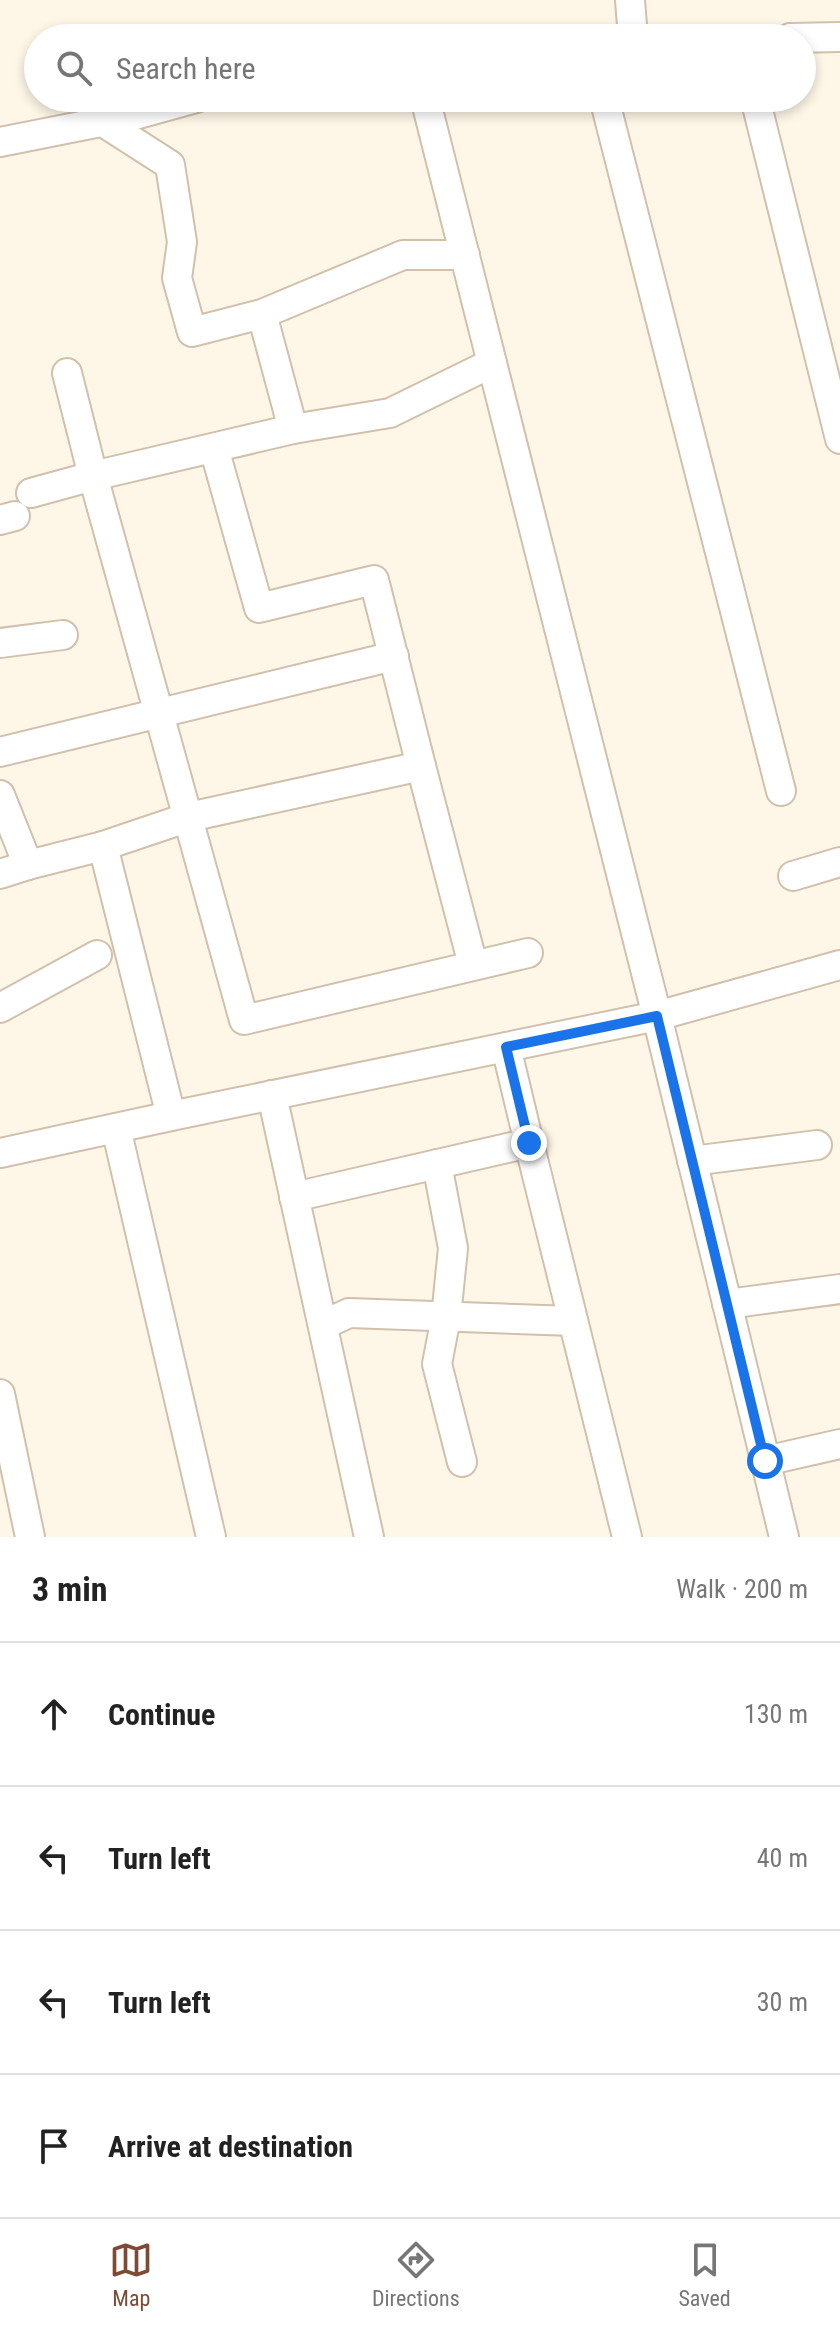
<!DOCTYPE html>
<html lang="en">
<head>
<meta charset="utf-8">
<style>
	body { margin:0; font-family:"Roboto Condensed",sans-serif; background:#f6f6f6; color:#222 }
	.stop { position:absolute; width:24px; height:24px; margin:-18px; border:6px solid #1a73e8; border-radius:50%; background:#fff }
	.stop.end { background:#1a73e8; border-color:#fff; box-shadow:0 2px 8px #0008 }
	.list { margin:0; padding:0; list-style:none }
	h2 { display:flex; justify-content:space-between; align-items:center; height:104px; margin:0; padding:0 32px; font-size:34px }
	h2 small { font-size:26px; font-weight:400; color:#767676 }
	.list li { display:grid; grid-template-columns:52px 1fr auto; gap:24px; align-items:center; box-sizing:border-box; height:144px; padding:0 32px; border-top:2px solid #e0e0e0 }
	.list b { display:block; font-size:30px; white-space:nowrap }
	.list em { font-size:26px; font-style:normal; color:#767676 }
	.icon { flex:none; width:44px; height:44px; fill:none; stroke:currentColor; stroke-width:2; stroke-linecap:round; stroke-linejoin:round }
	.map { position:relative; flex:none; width:840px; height:1537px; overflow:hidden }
	.search { position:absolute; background:#fff; box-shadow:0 4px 12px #0003; left:24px; right:24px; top:24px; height:88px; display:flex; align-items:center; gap:20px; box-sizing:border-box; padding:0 28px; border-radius:44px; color:#767676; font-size:30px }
	.sheet { height:680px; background:#fff }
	nav { display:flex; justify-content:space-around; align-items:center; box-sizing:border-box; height:112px; border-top:2px solid #e0e0e0; background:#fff; font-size:22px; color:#767676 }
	nav a { display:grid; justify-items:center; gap:4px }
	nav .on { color:#7e4a33 }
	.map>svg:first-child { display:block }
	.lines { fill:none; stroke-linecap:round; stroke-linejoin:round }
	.minor-casing { stroke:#d1c0ac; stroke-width:32 }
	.minor { stroke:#fff; stroke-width:28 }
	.route { stroke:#1a73e8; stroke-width:10 }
</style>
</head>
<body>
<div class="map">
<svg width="840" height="1537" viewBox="0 0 840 1537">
	<rect width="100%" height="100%" fill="#fef7e8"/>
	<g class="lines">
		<defs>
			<g id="minor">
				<polyline points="630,0 633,38"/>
				<polyline points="790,38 840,37"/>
				<polyline points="425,98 657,1016 784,1537"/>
				<polyline points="604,98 781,791"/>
				<polyline points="755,98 840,439"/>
				<polyline points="103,122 170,165 182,242 177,278 192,332 262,314 293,429 93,476 244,1020 528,953"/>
				<polyline points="0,142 131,116 196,98"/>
				<polyline points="262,314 403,255 465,255"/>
				<polyline points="293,429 390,413 492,363"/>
				<polyline points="31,493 93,476 67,373"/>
				<polyline points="0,520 15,516"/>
				<polyline points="0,643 63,635"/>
				<polyline points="0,752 394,656"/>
				<polyline points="421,766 473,965"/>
				<polyline points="0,795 28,865 103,846 171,1116 657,1016 840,965"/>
				<polyline points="103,846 189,817 421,766 374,580 259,608 214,448"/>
				<polyline points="0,874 28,865"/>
				<polyline points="793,876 840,862"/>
				<polyline points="0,1008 97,955"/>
				<polyline points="506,1047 529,1143"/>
				<polyline points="272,1095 369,1537"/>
				<polyline points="116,1128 211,1537"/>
				<polyline points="0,1153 171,1116"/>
				<polyline points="692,1161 817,1145"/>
				<polyline points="437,1164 453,1248 446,1317 437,1364 462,1462"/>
				<polyline points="294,1197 529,1143 627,1537"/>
				<polyline points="727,1304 840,1289"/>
				<polyline points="323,1325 349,1313 573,1321"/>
				<polyline points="0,1394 30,1537"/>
				<polyline points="765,1461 840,1444"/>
			</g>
		</defs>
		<!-- minor casing -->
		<use href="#minor" class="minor-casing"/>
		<!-- minor -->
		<use href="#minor" class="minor"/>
	</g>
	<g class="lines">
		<!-- route -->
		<polyline class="route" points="529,1143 506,1047 657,1016 765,1461"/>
	</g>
</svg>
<div class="stop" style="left:765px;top:1461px"></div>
<div class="stop end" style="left:529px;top:1143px"></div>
<div class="search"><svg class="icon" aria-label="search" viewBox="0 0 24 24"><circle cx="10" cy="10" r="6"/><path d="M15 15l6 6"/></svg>Search here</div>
</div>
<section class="sheet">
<h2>3 min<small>Walk · 200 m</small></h2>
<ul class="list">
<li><svg class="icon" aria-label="ahead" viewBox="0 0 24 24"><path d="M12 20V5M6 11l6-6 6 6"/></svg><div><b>Continue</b></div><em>130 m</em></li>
<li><svg class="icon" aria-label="left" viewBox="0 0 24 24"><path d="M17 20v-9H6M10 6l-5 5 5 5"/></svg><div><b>Turn left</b></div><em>40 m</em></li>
<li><svg class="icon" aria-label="left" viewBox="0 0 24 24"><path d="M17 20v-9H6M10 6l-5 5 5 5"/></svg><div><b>Turn left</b></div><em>30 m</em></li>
<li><svg class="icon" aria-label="arrive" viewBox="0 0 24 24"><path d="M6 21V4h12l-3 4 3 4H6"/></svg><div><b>Arrive at destination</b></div></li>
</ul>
</section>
<nav>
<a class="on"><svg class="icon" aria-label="map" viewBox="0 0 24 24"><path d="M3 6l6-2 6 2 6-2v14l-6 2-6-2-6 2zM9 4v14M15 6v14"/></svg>Map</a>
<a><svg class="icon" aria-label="directions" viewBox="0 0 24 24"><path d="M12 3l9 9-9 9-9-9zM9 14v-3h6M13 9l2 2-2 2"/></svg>Directions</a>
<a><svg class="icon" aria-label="saved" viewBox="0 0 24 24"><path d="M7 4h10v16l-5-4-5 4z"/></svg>Saved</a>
</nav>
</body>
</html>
